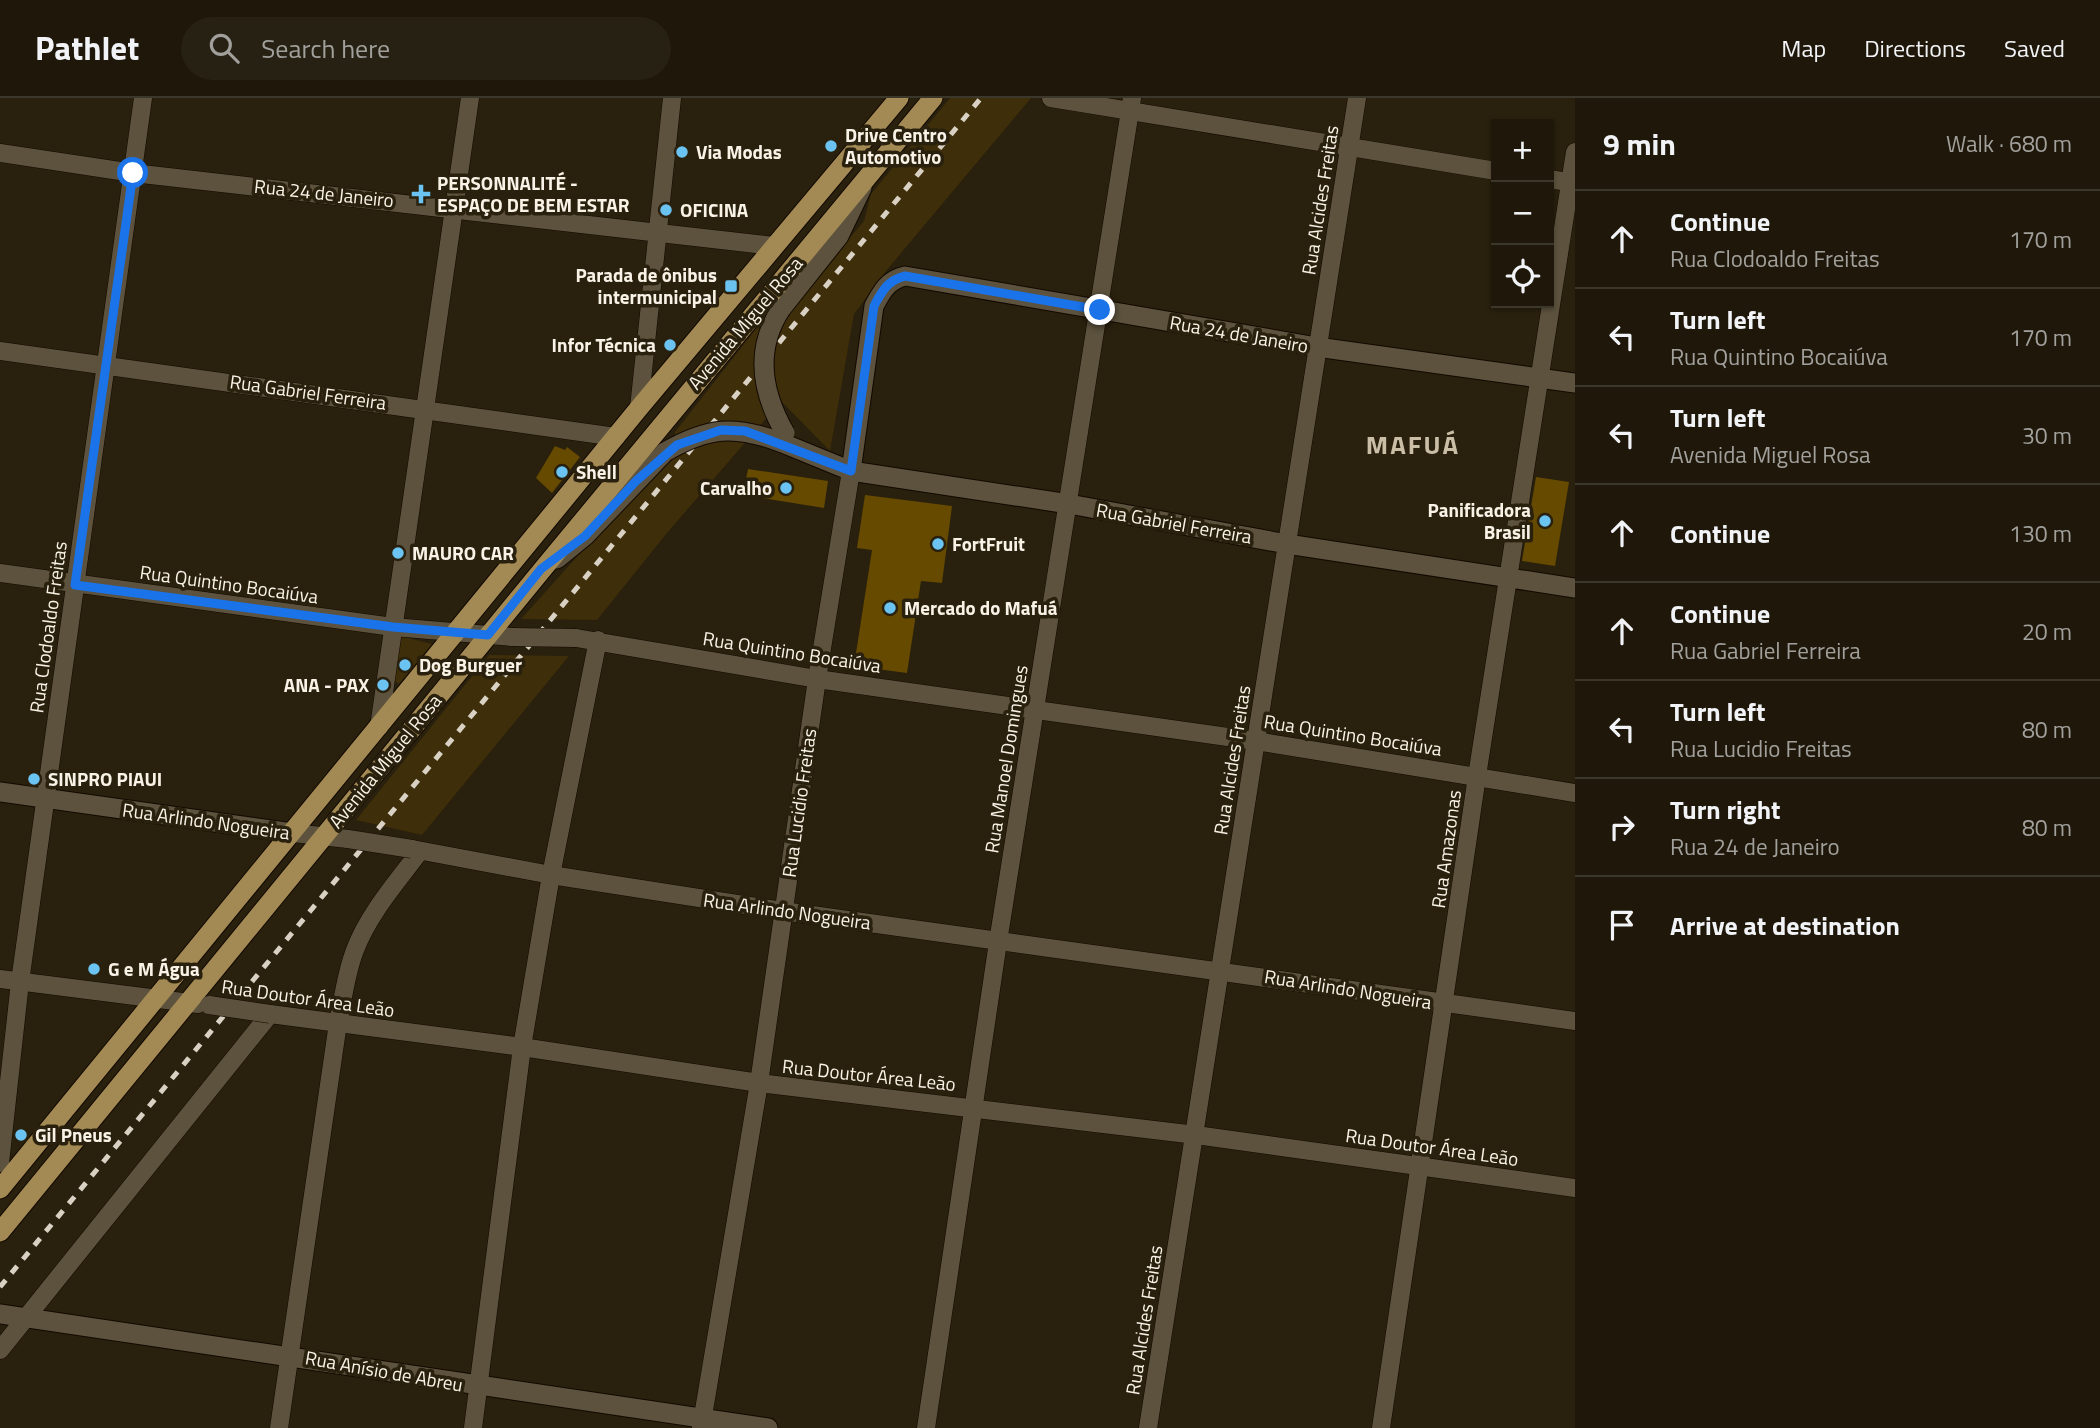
<!DOCTYPE html>
<html lang="en">
<head>
<meta charset="utf-8">
<style>
	body { margin:0; font-family:"Titillium Web",sans-serif; background:#272113; color:#f1f3f6 }
	.controls { position:absolute; right:21px; top:21px; display:grid; overflow:hidden; border-radius:0px; box-shadow:0 2px 5px #0004 }
	.controls button { width:63px; height:63px; display:grid; place-items:center; padding:0; border:0; border-bottom:2px solid #3c372b; background:#1f180a; color:#f1f3f6; font:35px sans-serif }
	.stop { position:absolute; width:21px; height:21px; margin:-16px; border:5px solid #1a73e8; border-radius:50%; background:#fff }
	.stop.end { background:#1a73e8; border-color:#fff; box-shadow:0 2px 7px #0008 }
	.list { margin:0; padding:0; list-style:none }
	h2 { display:flex; justify-content:space-between; align-items:center; height:91px; margin:0; padding:0 28px; font-size:30px }
	h2 small { font-size:23px; font-weight:400; color:#a1a09c }
	.list li { display:grid; grid-template-columns:46px 1fr auto; gap:21px; align-items:center; box-sizing:border-box; height:98px; padding:0 28px; border-top:2px solid #3c372b }
	.list b { display:block; font-size:26px; white-space:nowrap }
	.list p { margin:0; font-size:23px; white-space:nowrap; color:#a1a09c }
	.list em { font-size:23px; font-style:normal; color:#a1a09c }
	.icon { flex:none; width:38px; height:38px; fill:none; stroke:currentColor; stroke-width:2; stroke-linecap:round; stroke-linejoin:round }
	.map { position:relative; flex:none; width:1575px; height:1330px; overflow:hidden }
	header { display:flex; align-items:center; gap:42px; box-sizing:border-box; height:98px; padding:0 35px; background:#1f180a; border-bottom:2px solid #3c372b }
	header strong { font-size:33px }
	nav { display:flex; gap:38px; margin-inline-start:auto; font-size:24px }
	.search { width:490px; height:63px; background:#272113; display:flex; align-items:center; gap:18px; box-sizing:border-box; padding:0 24px; border-radius:38px; color:#a1a09c; font-size:26px }
	main { display:flex }
	aside { flex:1; background:#1f180a }
	.map>svg:first-child { display:block }
	.green { fill:#3e2e09 }
	.building { fill:#664a00 }
	.lines { fill:none; stroke-linecap:round; stroke-linejoin:round }
	.minor-casing { stroke:#120900; stroke-width:19 }
	.tertiary-casing { stroke:#120900; stroke-width:21 }
	.secondary-casing { stroke:#120900; stroke-width:21 }
	.primary-casing { stroke:#120900; stroke-width:21 }
	.minor { stroke:#5c523d; stroke-width:18 }
	.tertiary { stroke:#5c523d; stroke-width:19 }
	.secondary { stroke:#5c523d; stroke-width:19 }
	.primary { stroke:#a38953; stroke-width:19 }
	.rail { stroke:#d8d1c4; stroke-width:5; stroke-dasharray:9 9; stroke-linecap:butt }
	.minor-bridge-casing { stroke:#120900; stroke-width:19; stroke-linecap:butt }
	.tertiary-bridge-casing { stroke:#120900; stroke-width:21; stroke-linecap:butt }
	.minor-bridge { stroke:#5c523d; stroke-width:18 }
	.tertiary-bridge { stroke:#5c523d; stroke-width:19 }
	.route { stroke:#1a73e8; stroke-width:9 }
	.poi-dot { fill:#6bc3f2; stroke:#29200d; stroke-width:2.5 }
	.labels { text-anchor:middle; stroke-width:7; stroke-linejoin:round; paint-order:stroke }
	.poi-label { font-size:19px; font-weight:bold; fill:#f9f2e6; stroke:#29200d; text-anchor:start }
	.street-label { font-size:19px; fill:#f9f2e6; stroke:#29200d }
	.district-label { font-size:26px; font-weight:bold; letter-spacing:2px; fill:#cabea7; stroke:#29200d }
</style>
</head>
<body>
<header>
<strong>Pathlet</strong>
<div class="search"><svg class="icon" aria-label="search" viewBox="0 0 24 24"><circle cx="10" cy="10" r="6"/><path d="M15 15l6 6"/></svg>Search here</div>
<nav><a>Map</a><a>Directions</a><a>Saved</a></nav>
</header>
<main>
<div class="map">
<svg width="1575" height="1330" viewBox="0 0 1575 1330">
	<rect width="100%" height="100%" fill="#29200d"/>
	<!-- green -->
	<g class="green">
		<polygon points="950,0 1031,0 886,173 854,216 830,353 781,303 667,435 597,522 521,521 655,372 674,356 675,334 763,222 781,221 864,123 871,96"/>
		<polygon points="400,538 432,546 399,586 394,582"/>
		<polygon points="489,557 569,558 422,737 356,722"/>
	</g>
	<!-- building -->
	<g class="building">
		<polygon points="555,348 565,352 567,349 580,359 552,395 536,380"/>
		<polygon points="748,371 828,383 824,410 743,397"/>
		<polygon points="1536,379 1569,384 1555,468 1522,463"/>
		<polygon points="865,397 952,408 942,485 921,483 907,575 854,568 872,452 857,450"/>
	</g>
	<g class="lines">
		<defs>
			<g id="minor">
				<polyline points="1051,0 1496,73"/>
				<polyline points="0,55 133,75 774,148"/>
				<polyline points="1549,81 1575,85"/>
				<polyline points="0,253 616,339"/>
				<polyline points="639,310 672,0"/>
				<polyline points="0,475 393,529 512,539"/>
				<polyline points="576,540 817,581 1256,643 1575,695"/>
				<polyline points="379,629 470,0"/>
				<polyline points="293,735 348,741"/>
				<polyline points="412,751 551,777 783,813 1575,923"/>
				<polyline points="0,881 198,906"/>
				<polyline points="0,1065 20,884 143,0"/>
				<polyline points="0,1252 270,916 522,949 759,985 1196,1037 1575,1090"/>
				<path d="M279,1330L338,925C343,901 346,875 355,852C369,815 397,784 420,753"/>
				<polyline points="473,1330 522,949 551,777 598,542"/>
				<polyline points="701,1330 759,985 817,581 851,373"/>
				<polyline points="926,1330 998,844 1132,0"/>
				<polyline points="1148,1330 1357,0"/>
				<polyline points="1381,1330 1477,678 1575,54"/>
			</g>
			<g id="tertiary">
				<polyline points="781,211 839,138 862,90"/>
				<polyline points="780,344 851,373 1069,406 1287,446 1575,490"/>
				<path d="M851,373L874,208C882,193 888,182 905,178L1317,249L1575,285"/>
				<polyline points="557,461 585,438 665,354"/>
				<polyline points="0,694 293,735"/>
			</g>
			<polyline id="secondary" points="0,1216 768,1330"/>
			<g id="primary">
				<polyline points="0,1091 639,310 899,0"/>
				<polyline points="0,1134 542,472 933,0"/>
			</g>
		</defs>
		<!-- minor casing -->
		<use href="#minor" class="minor-casing"/>
		<!-- tertiary casing -->
		<use href="#tertiary" class="tertiary-casing"/>
		<!-- secondary casing -->
		<use href="#secondary" class="secondary-casing"/>
		<!-- primary casing -->
		<use href="#primary" class="primary-casing"/>
		<!-- minor -->
		<use href="#minor" class="minor"/>
		<!-- tertiary -->
		<use href="#tertiary" class="tertiary"/>
		<!-- secondary -->
		<use href="#secondary" class="secondary"/>
		<!-- primary -->
		<use href="#primary" class="primary"/>
		<!-- rail -->
		<polyline class="rail" points="0,1189 981,0"/>
		<defs>
			<g id="minor-bridge">
				<polyline points="512,539 576,540"/>
				<polyline points="348,741 412,751"/>
				<polyline points="209,907 270,916"/>
			</g>
			<g id="tertiary-bridge">
				<path d="M781,211C754,252 762,295 785,335"/>
				<path d="M665,354C708,329 734,327 780,344"/>
			</g>
		</defs>
		<!-- minor-bridge casing -->
		<use href="#minor-bridge" class="minor-bridge-casing"/>
		<!-- tertiary-bridge casing -->
		<use href="#tertiary-bridge" class="tertiary-bridge-casing"/>
		<!-- minor-bridge -->
		<use href="#minor-bridge" class="minor-bridge"/>
		<!-- tertiary-bridge -->
		<use href="#tertiary-bridge" class="tertiary-bridge"/>
	</g>
	<g class="lines">
		<!-- route -->
		<path class="route" d="M133,75L75,487L393,529L488,537L541,471L585,438L636,383L677,347L721,332L745,333L851,373L874,208C882,193 888,182 905,178L1100,212"/>
	</g>
	<!-- markers -->
	<g class="poi-dot">
		<circle cx="831" cy="48" r="7"/>
		<circle cx="682" cy="54" r="7"/>
		<path d="M417.5 85.5h7v7h7v7h-7v7h-7v-7h-7v-7h7z"/>
		<circle cx="666" cy="112" r="7"/>
		<rect x="724" y="181" width="14" height="14" rx="3.5"/>
		<circle cx="670" cy="247" r="7"/>
		<circle cx="562" cy="374" r="7"/>
		<circle cx="786" cy="390" r="7"/>
		<circle cx="1545" cy="423" r="7"/>
		<circle cx="938" cy="446" r="7"/>
		<circle cx="398" cy="455" r="7"/>
		<circle cx="890" cy="510" r="7"/>
		<circle cx="405" cy="567" r="7"/>
		<circle cx="383" cy="587" r="7"/>
		<circle cx="34" cy="681" r="7"/>
		<circle cx="94" cy="871" r="7"/>
		<circle cx="21" cy="1037" r="7"/>
	</g>
	<g class="labels">
		<!-- poi labels -->
		<g class="poi-label">
			<text x="845" y="44">Drive Centro<tspan x="845" dy="22">Automotivo</tspan></text>
			<text x="696" y="61">Via Modas</text>
			<text x="437" y="92">PERSONNALITÉ -<tspan x="437" dy="22">ESPAÇO DE BEM ESTAR</tspan></text>
			<text x="680" y="119">OFICINA</text>
			<text x="717" y="184" text-anchor="end">Parada de ônibus<tspan x="717" dy="22">intermunicipal</tspan></text>
			<text x="656" y="254" text-anchor="end">Infor Técnica</text>
			<text x="576" y="381">Shell</text>
			<text x="772" y="397" text-anchor="end">Carvalho</text>
			<text x="1531" y="419" text-anchor="end">Panificadora<tspan x="1531" dy="22">Brasil</tspan></text>
			<text x="952" y="453">FortFruit</text>
			<text x="412" y="462">MAURO CAR</text>
			<text x="904" y="517">Mercado do Mafuá</text>
			<text x="419" y="574">Dog Burguer</text>
			<text x="369" y="594" text-anchor="end">ANA - PAX</text>
			<text x="48" y="688">SINPRO PIAUI</text>
			<text x="108" y="878">G e M Água</text>
			<text x="35" y="1044">Gil Pneus</text>
		</g>
		<!-- street labels -->
		<g class="street-label">
			<text transform="translate(324 95) rotate(6)" y="7">Rua 24 de Janeiro</text>
			<text transform="translate(1320 102) rotate(-81)" y="7">Rua Alcides Freitas</text>
			<text transform="translate(745 225) rotate(-50)" y="7">Avenida Miguel Rosa</text>
			<text transform="translate(1239 236) rotate(10)" y="7">Rua 24 de Janeiro</text>
			<text transform="translate(308 294) rotate(8)" y="7">Rua Gabriel Ferreira</text>
			<text transform="translate(1174 425) rotate(10)" y="7">Rua Gabriel Ferreira</text>
			<text transform="translate(229 486) rotate(8)" y="7">Rua Quintino Bocaiúva</text>
			<text transform="translate(48 529) rotate(-82)" y="7">Rua Clodoaldo Freitas</text>
			<text transform="translate(792 554) rotate(9)" y="7">Rua Quintino Bocaiúva</text>
			<text transform="translate(1353 637) rotate(9)" y="7">Rua Quintino Bocaiúva</text>
			<text transform="translate(1006 661) rotate(-81)" y="7">Rua Manoel Domingues</text>
			<text transform="translate(1232 662) rotate(-81)" y="7">Rua Alcides Freitas</text>
			<text transform="translate(385 663) rotate(-51)" y="7">Avenida Miguel Rosa</text>
			<text transform="translate(799 705) rotate(-82)" y="7">Rua Lucidio Freitas</text>
			<text transform="translate(206 723) rotate(8)" y="7">Rua Arlindo Nogueira</text>
			<text transform="translate(1446 751) rotate(-82)" y="7">Rua Amazonas</text>
			<text transform="translate(787 813) rotate(8)" y="7">Rua Arlindo Nogueira</text>
			<text transform="translate(1348 891) rotate(9)" y="7">Rua Arlindo Nogueira</text>
			<text transform="translate(308 900) rotate(8)" y="7">Rua Doutor Área Leão</text>
			<text transform="translate(869 977) rotate(6)" y="7">Rua Doutor Área Leão</text>
			<text transform="translate(1432 1049) rotate(8)" y="7">Rua Doutor Área Leão</text>
			<text transform="translate(1144 1222) rotate(-81)" y="7">Rua Alcides Freitas</text>
			<text transform="translate(384 1273) rotate(10)" y="7">Rua Anísio de Abreu</text>
		</g>
		<!-- district labels -->
		<g class="district-label">
			<text x="1413" y="356">MAFUÁ</text>
		</g>
	</g>
</svg>
<div class="controls">
<button>+</button>
<button>−</button>
<button><svg class="icon" aria-label="locate" viewBox="0 0 24 24"><circle cx="12" cy="12" r="6"/><path d="M12 2v4M12 18v4M2 12h4M18 12h4"/></svg></button>
</div>
<div class="stop" style="left:133px;top:75px"></div>
<div class="stop end" style="left:1100px;top:212px"></div>
</div>
<aside>
<h2>9 min<small>Walk · 680 m</small></h2>
<ul class="list">
<li><svg class="icon" aria-label="ahead" viewBox="0 0 24 24"><path d="M12 20V5M6 11l6-6 6 6"/></svg><div><b>Continue</b><p>Rua Clodoaldo Freitas</p></div><em>170 m</em></li>
<li><svg class="icon" aria-label="left" viewBox="0 0 24 24"><path d="M17 20v-9H6M10 6l-5 5 5 5"/></svg><div><b>Turn left</b><p>Rua Quintino Bocaiúva</p></div><em>170 m</em></li>
<li><svg class="icon" aria-label="left" viewBox="0 0 24 24"><path d="M17 20v-9H6M10 6l-5 5 5 5"/></svg><div><b>Turn left</b><p>Avenida Miguel Rosa</p></div><em>30 m</em></li>
<li><svg class="icon" aria-label="ahead" viewBox="0 0 24 24"><path d="M12 20V5M6 11l6-6 6 6"/></svg><div><b>Continue</b></div><em>130 m</em></li>
<li><svg class="icon" aria-label="ahead" viewBox="0 0 24 24"><path d="M12 20V5M6 11l6-6 6 6"/></svg><div><b>Continue</b><p>Rua Gabriel Ferreira</p></div><em>20 m</em></li>
<li><svg class="icon" aria-label="left" viewBox="0 0 24 24"><path d="M17 20v-9H6M10 6l-5 5 5 5"/></svg><div><b>Turn left</b><p>Rua Lucidio Freitas</p></div><em>80 m</em></li>
<li><svg class="icon" aria-label="right" viewBox="0 0 24 24"><path d="M7 20v-9h11M14 6l5 5-5 5"/></svg><div><b>Turn right</b><p>Rua 24 de Janeiro</p></div><em>80 m</em></li>
<li><svg class="icon" aria-label="arrive" viewBox="0 0 24 24"><path d="M6 21V4h12l-3 4 3 4H6"/></svg><div><b>Arrive at destination</b></div></li>
</ul>
</aside>
</main>
</body>
</html>
